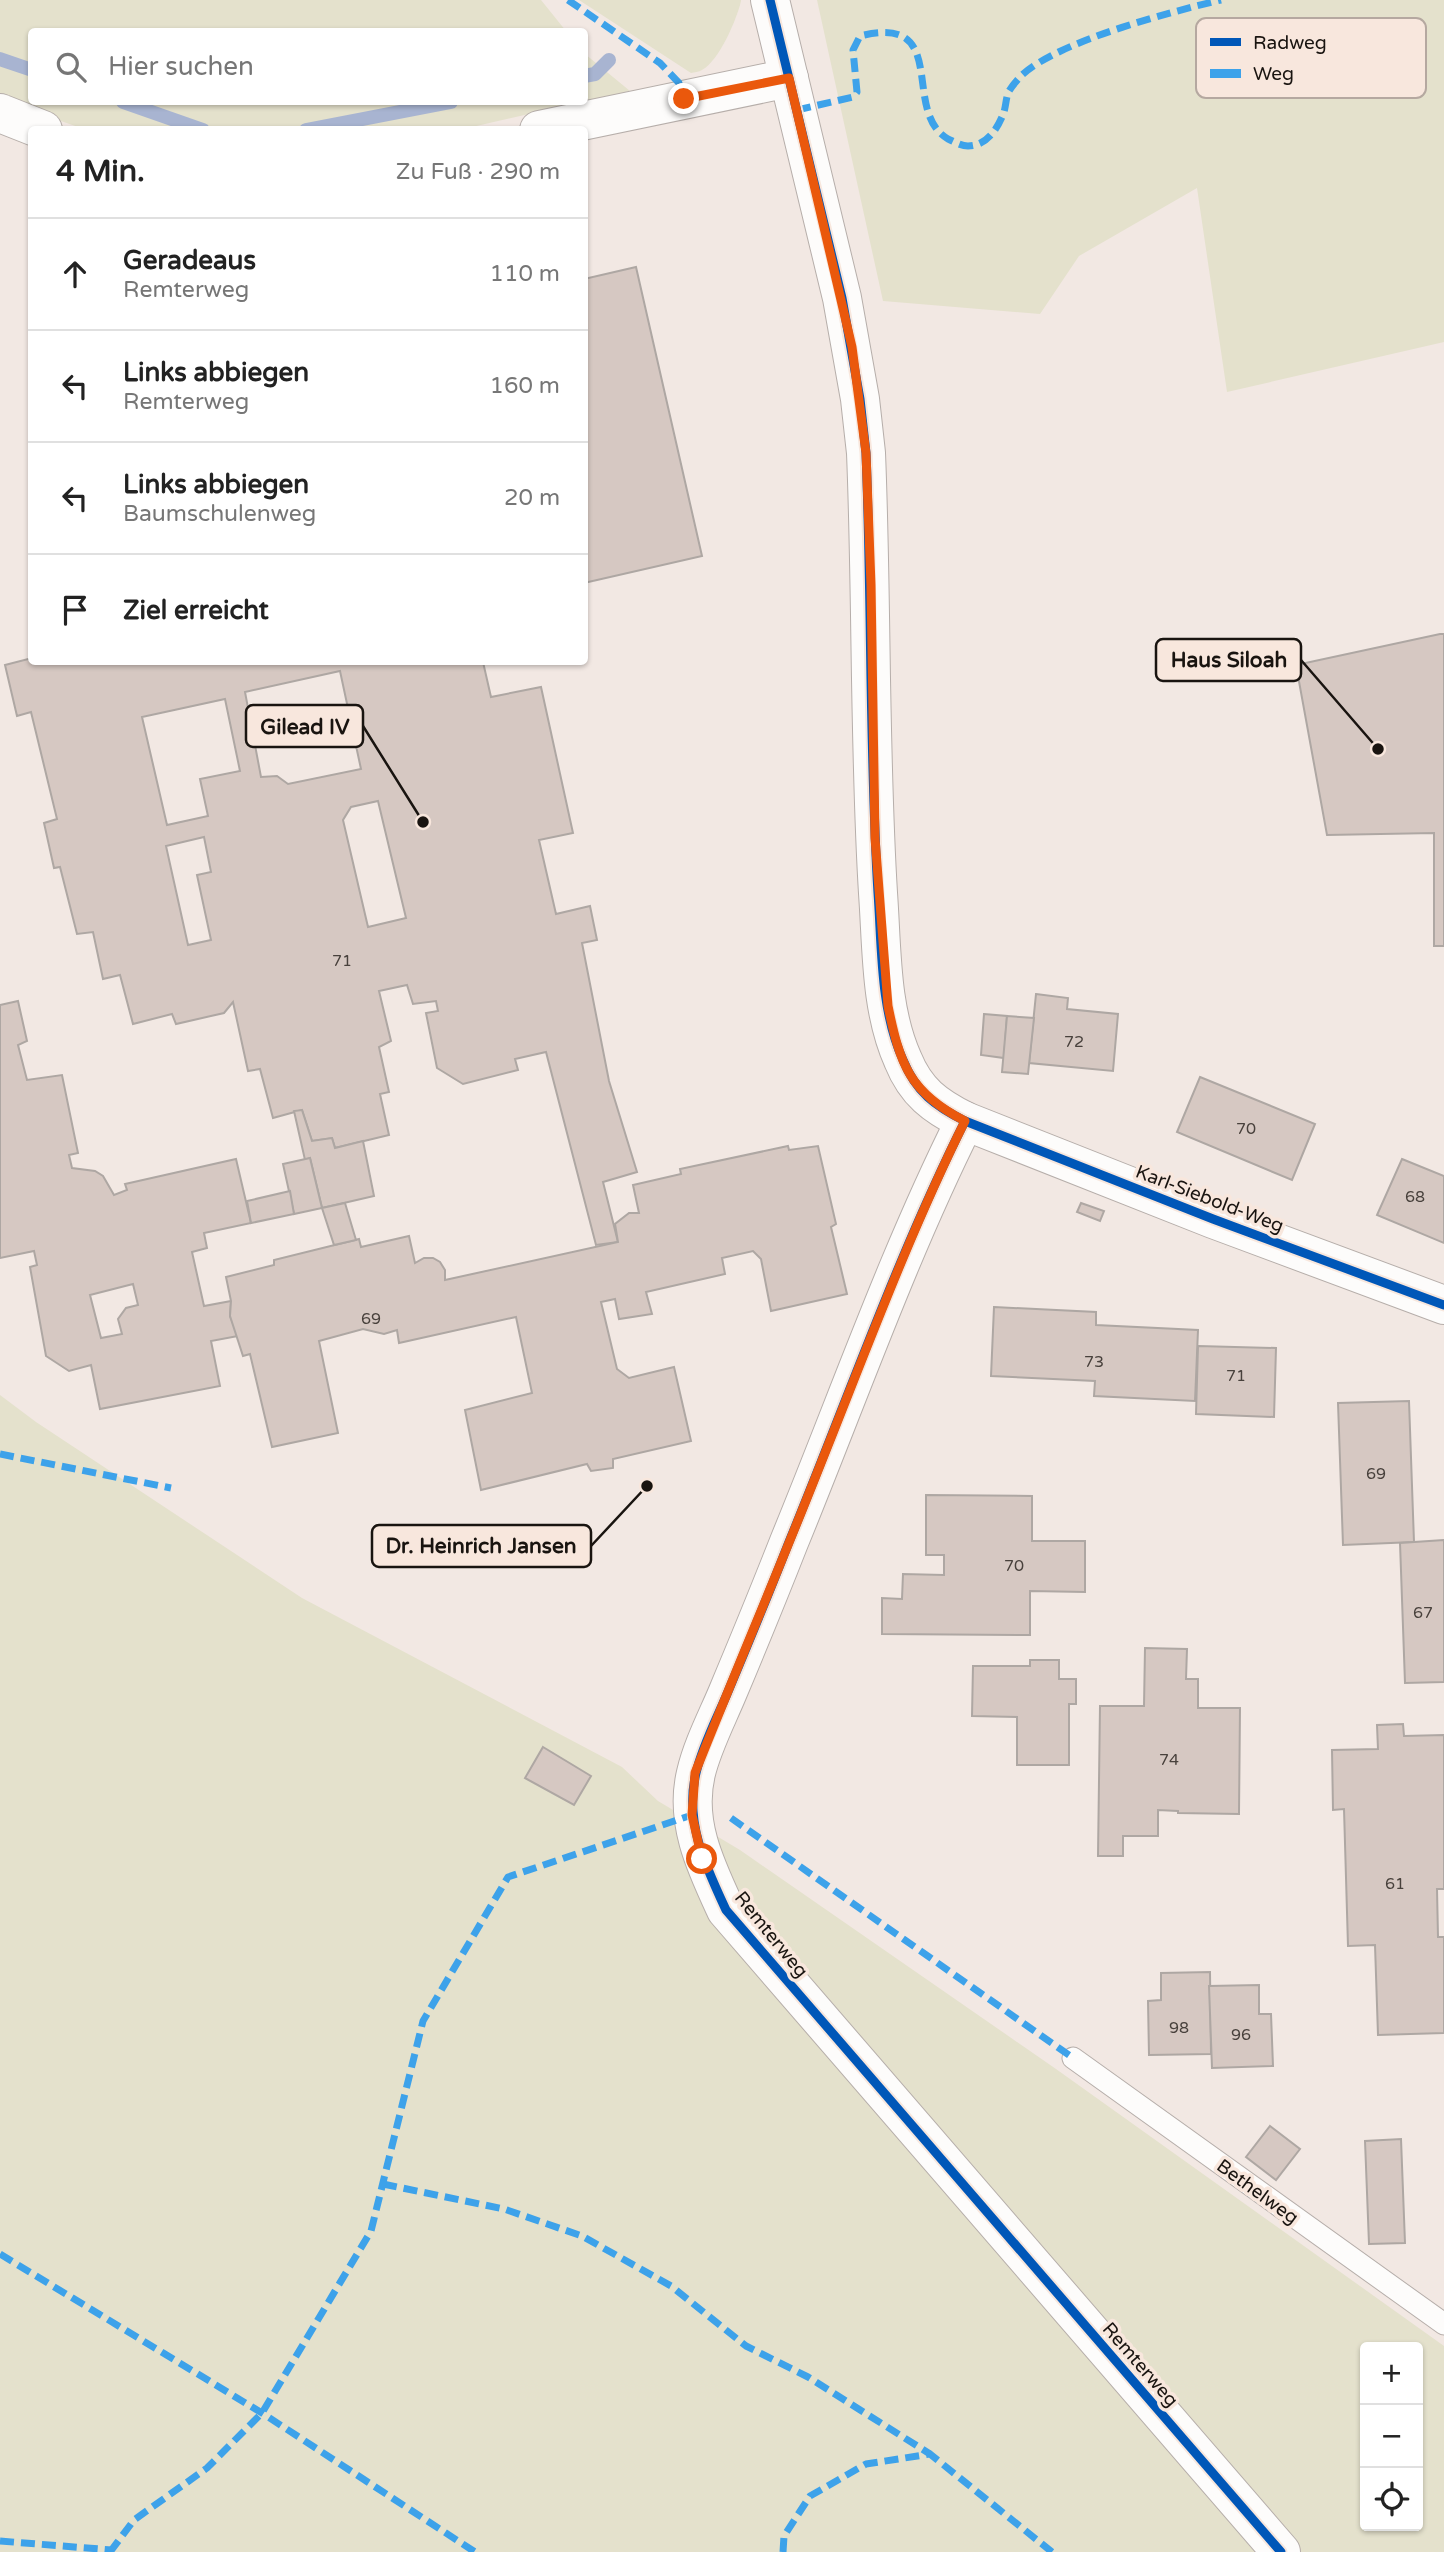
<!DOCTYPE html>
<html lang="de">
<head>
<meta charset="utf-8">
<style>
	body { margin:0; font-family:"Varela Round",sans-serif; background:#f2f2f2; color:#222 }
	.controls { position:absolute; right:21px; bottom:21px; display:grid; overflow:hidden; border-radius:7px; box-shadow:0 2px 5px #0004 }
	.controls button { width:63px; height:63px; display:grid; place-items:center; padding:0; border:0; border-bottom:2px solid #e0e0e0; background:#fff; color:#222; font:35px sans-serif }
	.stop { position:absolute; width:21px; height:21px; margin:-16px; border:5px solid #ea580c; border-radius:50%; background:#fff }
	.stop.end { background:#ea580c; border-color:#fff; box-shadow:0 2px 7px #0008 }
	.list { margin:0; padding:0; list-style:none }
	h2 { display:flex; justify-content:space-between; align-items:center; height:91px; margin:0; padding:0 28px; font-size:30px }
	h2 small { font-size:23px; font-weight:400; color:#767676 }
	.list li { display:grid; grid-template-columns:46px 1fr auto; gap:21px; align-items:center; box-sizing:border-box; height:112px; padding:0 28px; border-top:2px solid #e0e0e0 }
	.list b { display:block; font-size:26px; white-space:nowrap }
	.list p { margin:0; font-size:23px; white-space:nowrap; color:#767676 }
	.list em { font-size:23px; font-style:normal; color:#767676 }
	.icon { flex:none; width:38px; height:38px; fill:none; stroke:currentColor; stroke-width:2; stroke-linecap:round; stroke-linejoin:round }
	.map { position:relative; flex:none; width:1444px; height:2552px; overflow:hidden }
	.search { position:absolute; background:#fff; box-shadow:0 2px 5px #0004; left:28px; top:28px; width:560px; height:77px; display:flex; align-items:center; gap:18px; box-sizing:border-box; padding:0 24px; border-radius:7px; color:#767676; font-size:26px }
	.panel { position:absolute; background:#fff; box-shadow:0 2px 5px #0004; left:28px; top:126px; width:560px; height:539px; border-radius:7px }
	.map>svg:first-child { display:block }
	.green { fill:#e4e1cc; fill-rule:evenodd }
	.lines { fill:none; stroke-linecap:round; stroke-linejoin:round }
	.stream { stroke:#a8b4d1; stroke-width:14 }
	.building { fill:#d6c8c2; stroke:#aea7a3; stroke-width:2; fill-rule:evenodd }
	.service-casing { stroke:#b6aeaa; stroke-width:23 }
	.minor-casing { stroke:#b6aeaa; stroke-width:40 }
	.service { stroke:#fdfcfb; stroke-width:21 }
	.minor { stroke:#fdfcfb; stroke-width:38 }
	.quiet { stroke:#3da2ea; stroke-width:7; stroke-dasharray:14 7; stroke-linecap:butt }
	.cycleway-casing { stroke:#f8e7dd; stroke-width:13 }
	.cycleway { stroke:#0057b8; stroke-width:9 }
	.route { stroke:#ea580c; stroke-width:9 }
	.labels { text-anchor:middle; stroke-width:7; stroke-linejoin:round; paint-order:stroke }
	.number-label { font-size:16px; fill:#48413c }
	.street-label { font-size:19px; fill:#191410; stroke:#f8e7dd }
	.key { fill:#f8e7dd; stroke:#b5a8a0; stroke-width:2 }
	.key-label { font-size:19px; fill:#191410 }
	.leader { fill:none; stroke:#191410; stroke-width:2.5 }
	.callout-dot { fill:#191410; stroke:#f8e7dd; stroke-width:2.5 }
	.callout { fill:#f8e7dd; stroke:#191410; stroke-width:2.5 }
	.callout-label { font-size:21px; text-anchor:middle; font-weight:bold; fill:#191410 }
</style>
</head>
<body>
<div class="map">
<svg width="1444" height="2552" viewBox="0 0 1444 2552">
	<rect width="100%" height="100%" fill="#f2e8e3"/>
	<!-- green -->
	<g class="green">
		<polygon points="0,0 541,0 566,31 32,32 32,102 584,102 585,54 630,91 459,130 84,129 0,100"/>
		<path d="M579,0H741V1C737,19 719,61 702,70C699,72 694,72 691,73Z"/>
		<polygon points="817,0 1444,0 1444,342 1227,392 1197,188 1079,256 1040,314 883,301"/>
		<path d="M0,1395L36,1422L302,1598L622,1767L658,1801L740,1850L1056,2069L1444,2346V2552H0ZM1365,2347H1418V2526H1365Z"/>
	</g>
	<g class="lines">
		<!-- stream -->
		<g class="stream">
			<polyline points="0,59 32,70"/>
			<polyline points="584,76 595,74 609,60"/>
			<polyline points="123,102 203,130"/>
			<polyline points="306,130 451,102"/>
		</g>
	</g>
	<!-- building -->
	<g class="building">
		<polygon points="636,267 702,556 584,583 584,279"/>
		<polygon points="1440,634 1444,634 1444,946 1434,946 1434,833 1327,835 1296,665"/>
		<path d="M32,658V662H483L491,697L541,687L573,833L539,840L556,914L590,906L597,940L582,943L609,1081L637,1172L603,1182L618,1242L596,1245L546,1052L515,1059L518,1070L463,1084L437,1068L426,1013L438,1011L436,1001L413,1004L407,985L379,991L391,1041L379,1047L389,1092L380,1094L389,1135L335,1148L332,1138L312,1141L302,1110L273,1118L260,1069L248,1071L233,1002L224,1013L176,1024L172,1014L133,1024L120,975L103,979L93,932L77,934L60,867L54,868L44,823L57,819L31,712L17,716L5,665ZM340,671L361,769L288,784L277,776L261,777L245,692ZM225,699L240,771L200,779L208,816L167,825L142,717ZM378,801L406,918L368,927L343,820L351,807ZM204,837L211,872L197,875L211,940L188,945L166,846Z"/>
		<polygon points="1036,994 1068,998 1067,1009 1118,1014 1113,1071 1029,1063"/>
		<path d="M18,1001L27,1041L18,1045L27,1080L62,1075L78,1153L69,1155L72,1168L95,1171L103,1176L114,1195L127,1190L125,1184L236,1159L251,1223L204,1233L207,1248L192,1252L204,1306L231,1301L230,1316L238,1336L211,1341L220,1386L100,1409L91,1365L69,1371L46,1356L30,1267L37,1265L34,1251L0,1258V1005ZM133,1284L138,1305L126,1308L118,1319L122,1334L101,1338L90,1295Z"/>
		<polygon points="984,1014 1007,1016 1004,1058 981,1055"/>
		<polygon points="1007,1016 1034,1018 1028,1074 1002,1072"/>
		<polygon points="1200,1077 1315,1124 1292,1180 1177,1132"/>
		<polygon points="302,1110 312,1141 332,1138 335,1148 363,1141 374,1196 322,1208 310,1158 305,1160 294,1111"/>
		<polygon points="788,1146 789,1150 818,1146 836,1224 831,1227 847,1294 771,1311 761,1259 753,1251 722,1258 725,1274 646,1292 652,1314 619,1319 615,1299 601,1302 617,1369 629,1378 674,1367 691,1441 613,1459 613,1468 591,1471 587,1464 481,1490 465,1410 532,1393 516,1317 399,1343 397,1330 384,1334 363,1329 319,1341 338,1433 272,1447 250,1354 243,1356 230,1316 231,1301 226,1277 274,1265 274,1260 359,1239 361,1247 409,1236 415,1263 424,1258 433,1258 440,1262 445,1270 445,1280 618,1242 615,1224 629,1213 639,1213 633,1185 681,1174 680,1169"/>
		<polygon points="310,1158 322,1208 294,1214 283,1164"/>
		<polygon points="1402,1159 1444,1176 1444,1243 1377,1215"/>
		<polygon points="290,1191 294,1214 251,1223 247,1201"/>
		<polygon points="345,1203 356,1240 334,1245 322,1208"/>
		<polygon points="1081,1203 1104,1211 1100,1221 1077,1212"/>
		<polygon points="994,1307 1096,1312 1096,1325 1198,1330 1195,1401 1094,1396 1095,1381 991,1376"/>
		<polygon points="1198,1346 1276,1348 1274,1417 1196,1414"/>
		<polygon points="1409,1401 1414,1542 1343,1545 1338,1403"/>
		<polygon points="926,1495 1032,1496 1032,1541 1085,1541 1085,1592 1030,1591 1030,1635 882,1634 882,1598 902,1599 903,1574 944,1575 944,1555 926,1555"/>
		<polygon points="1444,1540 1444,1682 1405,1683 1400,1543"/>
		<polygon points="1145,1648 1187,1649 1186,1679 1198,1679 1198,1708 1240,1708 1239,1814 1178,1813 1178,1811 1158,1810 1158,1836 1123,1836 1123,1856 1098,1856 1100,1706 1144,1706"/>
		<polygon points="1030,1660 1059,1660 1059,1679 1076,1679 1076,1704 1069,1704 1069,1765 1017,1765 1017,1717 972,1716 973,1666 1030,1666"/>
		<polygon points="1403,1724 1404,1736 1444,1735 1444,1889 1437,1889 1438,1937 1444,1937 1444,2033 1378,2035 1375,1945 1348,1946 1344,1809 1333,1810 1332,1750 1378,1749 1377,1725"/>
		<polygon points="543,1747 591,1776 574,1805 525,1778"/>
		<polygon points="1210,1972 1211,2054 1149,2055 1148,2001 1161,2000 1161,1973"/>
		<polygon points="1259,1985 1259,2014 1271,2014 1273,2066 1212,2068 1209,1986"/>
		<polygon points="1270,2126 1300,2149 1276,2180 1246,2157"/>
		<polygon points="1401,2139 1405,2243 1369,2244 1365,2141"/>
	</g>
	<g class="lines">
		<defs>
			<polyline id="service" points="1073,2058 1444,2324"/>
			<g id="minor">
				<path d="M770,0L842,298L860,399L866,453C872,599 869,747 878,893C882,948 880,1009 903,1060C916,1092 935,1106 965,1121L1213,1219L1444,1305"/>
				<polyline points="0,113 43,130"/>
				<polyline points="539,130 789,78"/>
				<path d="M965,1121C897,1257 847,1401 789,1542C769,1593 748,1644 727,1694C716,1720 702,1747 696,1773C684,1822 706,1867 726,1910L1281,2552"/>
			</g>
		</defs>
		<!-- service casing -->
		<use href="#service" class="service-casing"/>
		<!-- minor casing -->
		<use href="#minor" class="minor-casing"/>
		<!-- service -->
		<use href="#service" class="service"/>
		<!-- minor -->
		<use href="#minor" class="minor"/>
		<!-- quiet -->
		<g class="quiet">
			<polyline points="568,0 660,63 679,83 684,99"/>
			<path d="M797,110L853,97L857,92L853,50L860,36C952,13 900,111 948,139C955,142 961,146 968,146C987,146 998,128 1004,112C1006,105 1006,97 1009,91C1012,86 1018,79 1022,75C1059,41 1170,12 1221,0"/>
			<polyline points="0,1454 171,1488"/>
			<polyline points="731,1818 1073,2058"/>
			<polyline points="383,2184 504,2209 582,2236 671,2286 746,2346 808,2377 930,2454"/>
			<polyline points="0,2254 262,2413 475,2552"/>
			<polyline points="0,2541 112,2550"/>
			<polyline points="110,2552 134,2520 207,2468 262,2413 371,2231 423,2021 508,1877 692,1815"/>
			<polyline points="783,2552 784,2536 810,2496 866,2464 930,2454 1052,2552"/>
		</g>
		<defs>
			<g id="cycleway">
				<path d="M770,0L842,298L860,399L866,453C872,599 869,747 878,893C882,948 880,1009 903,1060C916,1092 935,1106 965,1121L1213,1219L1444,1305"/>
				<path d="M965,1121C897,1257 847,1401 789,1542C769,1593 748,1644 727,1694C716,1720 702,1747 696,1773C684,1822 706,1867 726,1910L1281,2552"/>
			</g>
		</defs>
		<!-- cycleway casing -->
		<use href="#cycleway" class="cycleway-casing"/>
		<!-- cycleway -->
		<use href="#cycleway" class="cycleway"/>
	</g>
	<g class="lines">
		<!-- route -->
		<path class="route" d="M684,99L789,78L852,347L866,453L871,585L875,838L888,1006C900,1065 910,1093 965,1121C910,1232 867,1348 821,1463C780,1567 736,1670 695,1773L692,1815L702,1859"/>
	</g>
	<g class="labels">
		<!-- number labels -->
		<g class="number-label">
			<text x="342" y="966">71</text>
			<text x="1074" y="1047">72</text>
			<text x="1246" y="1134">70</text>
			<text x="1415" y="1202">68</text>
			<text x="371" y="1324">69</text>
			<text x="1094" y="1367">73</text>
			<text x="1236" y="1381">71</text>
			<text x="1376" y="1479">69</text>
			<text x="1014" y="1571">70</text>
			<text x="1423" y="1618">67</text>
			<text x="1169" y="1765">74</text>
			<text x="1395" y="1889">61</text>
			<text x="1179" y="2033">98</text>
			<text x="1241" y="2040">96</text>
		</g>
		<!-- street labels -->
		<g class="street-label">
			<text transform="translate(1210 1198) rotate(21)" y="7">Karl-Siebold-Weg</text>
			<text transform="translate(772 1934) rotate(51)" y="7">Remterweg</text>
			<text transform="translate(1258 2191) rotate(36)" y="7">Bethelweg</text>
			<text transform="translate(1141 2364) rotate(49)" y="7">Remterweg</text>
		</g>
	</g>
	<!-- legend -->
	<rect x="1196" y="18" width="230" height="80" rx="10" class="key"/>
	<rect x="1210" y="38" width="31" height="8" fill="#0057b8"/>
	<rect x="1210" y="69" width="31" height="9" fill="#3da2ea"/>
	<g class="key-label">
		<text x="1253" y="49">Radweg</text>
		<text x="1253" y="80">Weg</text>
	</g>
	<!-- callouts -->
	<path class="leader" d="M1378 749L1301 660M423 822L363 726M647 1486L591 1546"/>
	<g class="callout-dot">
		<circle cx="1378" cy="749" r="7"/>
		<circle cx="423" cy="822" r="7"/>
		<circle cx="647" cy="1486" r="7"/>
	</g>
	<g class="callout">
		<rect x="1156" y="639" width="145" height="42" rx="7"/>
		<rect x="246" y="705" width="117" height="42" rx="7"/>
		<rect x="372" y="1525" width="219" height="42" rx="7"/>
	</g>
	<g class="callout-label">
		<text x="1229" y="667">Haus Siloah</text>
		<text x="305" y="734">Gilead IV</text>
		<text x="481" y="1553">Dr. Heinrich Jansen</text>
	</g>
</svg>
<div class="controls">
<button>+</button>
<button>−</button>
<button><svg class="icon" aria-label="locate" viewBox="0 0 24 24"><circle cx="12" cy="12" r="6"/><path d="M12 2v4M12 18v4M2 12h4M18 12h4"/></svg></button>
</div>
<div class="stop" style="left:702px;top:1859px"></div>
<div class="stop end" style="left:684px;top:99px"></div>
<div class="search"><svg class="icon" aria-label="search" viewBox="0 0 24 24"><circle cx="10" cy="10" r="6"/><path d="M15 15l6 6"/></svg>Hier suchen</div>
<section class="panel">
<h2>4 Min.<small>Zu Fuß · 290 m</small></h2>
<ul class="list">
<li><svg class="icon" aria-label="ahead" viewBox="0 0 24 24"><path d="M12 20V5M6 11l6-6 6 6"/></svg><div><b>Geradeaus</b><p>Remterweg</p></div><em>110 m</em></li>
<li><svg class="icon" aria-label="left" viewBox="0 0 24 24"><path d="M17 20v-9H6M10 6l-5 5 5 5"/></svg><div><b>Links abbiegen</b><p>Remterweg</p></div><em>160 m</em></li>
<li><svg class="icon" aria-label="left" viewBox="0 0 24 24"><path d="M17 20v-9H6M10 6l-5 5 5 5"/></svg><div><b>Links abbiegen</b><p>Baumschulenweg</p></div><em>20 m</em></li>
<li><svg class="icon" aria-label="arrive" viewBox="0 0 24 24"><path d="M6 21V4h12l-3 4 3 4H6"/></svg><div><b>Ziel erreicht</b></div></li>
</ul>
</section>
</div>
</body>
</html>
